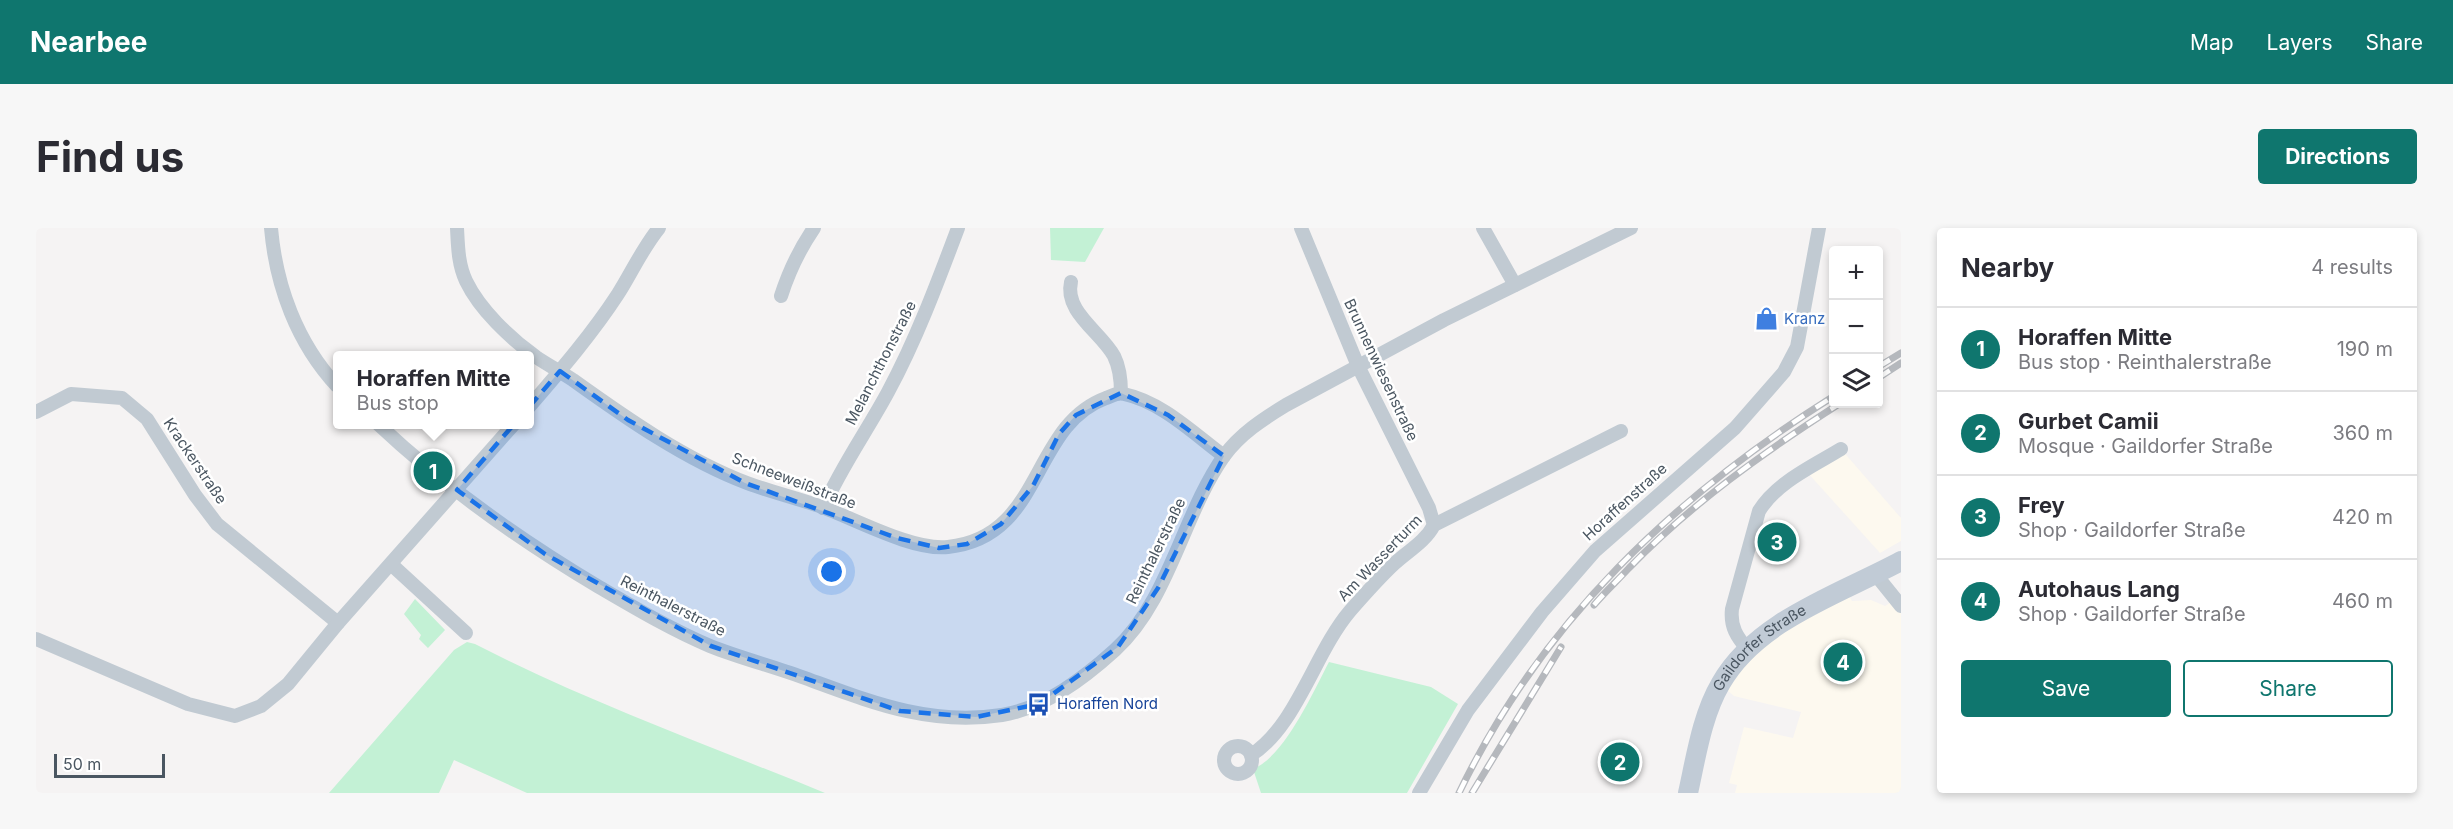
<!DOCTYPE html>
<html lang="en">
<head>
<meta charset="utf-8">
<style>
	body { margin:0; font-family:Inter,sans-serif; background:#f7f7f7; color:#2b2b33 }
	.controls { position:absolute; right:18px; top:18px; display:grid; overflow:hidden; border-radius:6px; box-shadow:0 3px 9px #0003 }
	.controls button { width:54px; height:54px; display:grid; place-items:center; padding:0; border:0; border-bottom:2px solid #e1e1e2; background:#fff; color:#2b2b33; font:30px sans-serif }
	.scale { position:absolute; left:18px; bottom:15px; width:111px; box-sizing:border-box; padding-left:6px; border:3px solid #4a5661; border-top:0; font-size:16px; line-height:21px; white-space:nowrap; color:#4a5661; -webkit-text-stroke:4px #fff; paint-order:stroke }
	.you { position:absolute; left:796px; top:344px; width:21px; height:21px; margin:-15px; border:4px solid #fff; border-radius:50%; background:#1a73e8; box-shadow:0 0 0 9px #1a73e833 }
	.badge { display:grid; place-items:center; width:39px; height:39px; border-radius:50%; background:#0f766e; color:#fff; font-size:20px; font-weight:700 }
	.pin { position:absolute; translate:-50% -50%; border:3px solid #fff; box-shadow:0 2px 6px #0006 }
	.popup { position:absolute; left:297px; top:123px; width:201px; height:78px; box-sizing:border-box; display:grid; place-content:center; border-radius:6px; background:#fff; filter:drop-shadow(0 2px 4px #0005); font-size:20px; white-space:nowrap; color:#7c7c81 }
	.popup b { font-size:22px; color:#2b2b33 }
	.popup::after { content:''; position:absolute; left:50%; top:100%; margin-left:-12px; border:12px solid transparent; border-top-color:#fff }
	.list { margin:0; padding:0; list-style:none }
	h2 { display:flex; justify-content:space-between; align-items:center; height:78px; margin:0; padding:0 24px; font-size:26px }
	h2 small { font-size:20px; font-weight:400; color:#7c7c81 }
	.list li { display:grid; grid-template-columns:39px 1fr auto; gap:18px; align-items:center; box-sizing:border-box; height:84px; padding:0 24px; border-top:2px solid #e1e1e2 }
	.list b { display:block; font-size:22px; white-space:nowrap }
	.list p { margin:0; font-size:20px; white-space:nowrap; color:#7c7c81 }
	.list em { font-size:20px; font-style:normal; color:#7c7c81 }
	.actions { display:flex; gap:12px; padding:18px 24px }
	.actions a { flex:1; padding:14px 0; border:2px solid #0f766e; border-radius:6px; text-align:center; font-size:21px; color:#0f766e }
	.actions .main { background:#0f766e; color:#fff }
	.icon { flex:none; width:33px; height:33px; fill:none; stroke:currentColor; stroke-width:2; stroke-linecap:round; stroke-linejoin:round }
	.map { position:relative; flex:none; width:1865px; height:565px; overflow:hidden; border-radius:6px }
	header { display:flex; align-items:center; gap:36px; box-sizing:border-box; height:84px; padding:0 30px; background:#0f766e; color:#fff }
	header strong { font-size:28px }
	nav { display:flex; gap:33px; margin-inline-start:auto; font-size:21px }
	.intro { display:flex; align-items:center; justify-content:space-between; box-sizing:border-box; height:144px; padding:0 36px }
	h1 { margin:0; font-size:42px }
	.button { padding:15px 27px; border-radius:6px; background:#0f766e; color:#fff; font-size:21px; font-weight:700 }
	main { display:flex; gap:36px; padding:0 36px }
	aside { flex:1; background:#fff; border-radius:6px; box-shadow:0 3px 9px #0003 }
	.map>svg:first-child { display:block }
	.commercial { fill:#fdf9ef }
	.green { fill:#c3f1d5 }
	.lines { fill:none; stroke-linecap:round; stroke-linejoin:round }
	.minor { stroke:#c1cad2; stroke-width:14 }
	.secondary { stroke:#c1cbd6; stroke-width:20 }
	.rail-casing { stroke:#b5b8bd; stroke-width:7 }
	.rail { stroke:#fff; stroke-width:4.5; stroke-dasharray:14; stroke-linecap:butt }
	.marked { fill:#1a73e8; fill-opacity:0.2; stroke:#1a73e8; stroke-width:4.5; stroke-dasharray:12 8; stroke-linejoin:round }
	.labels { text-anchor:middle; stroke-width:5; stroke-linejoin:round; paint-order:stroke }
	.shop-label { font-size:15px; fill:#366cbe; stroke:#fff; text-anchor:start }
	.street-label { font-size:15px; fill:#4a5661; stroke:#fff }
	.transit-label { font-size:15px; fill:#164399; stroke:#fff; text-anchor:start }
</style>
</head>
<body>
<header>
<strong>Nearbee</strong>
<nav><a>Map</a><a>Layers</a><a>Share</a></nav>
</header>
<div class="intro"><h1>Find us</h1><a class="button">Directions</a></div>
<main>
<div class="map">
<svg width="1865" height="565" viewBox="0 0 1865 565">
	<rect width="100%" height="100%" fill="#f5f3f3"/>
	<!-- commercial -->
	<g class="commercial">
		<polygon points="1805,221 1865,290 1865,313 1844,325 1770,243"/>
		<polygon points="1809,362 1816,373 1835,372 1849,378 1860,371 1865,378 1865,565 1699,565 1701,557 1693,555 1708,499 1757,510 1765,484 1698,468 1684,456 1696,439"/>
	</g>
	<!-- green -->
	<g class="green">
		<polygon points="1014,0 1068,0 1049,34 1015,32"/>
		<polygon points="379,371 409,402 392,420 383,411 385,407 368,386"/>
		<path d="M431,414L439,416C552,474 672,517 789,565H491L418,532L403,565H293L418,422Z"/>
		<path d="M1293,434L1395,459L1422,476L1371,565H1225L1217,541C1249,528 1277,464 1293,434Z"/>
	</g>
	<g class="lines">
		<!-- minor -->
		<g class="minor">
			<path d="M235,0C240,58 261,115 301,158"/>
			<path d="M421,0C422,18 422,36 430,53C444,82 474,110 500,129C512,137 525,144 537,152C590,190 650,232 711,255C735,264 761,270 786,279C819,291 877,323 912,319C1008,309 994,198 1070,170C1076,168 1082,164 1088,166C1126,174 1158,206 1188,228"/>
			<polyline points="1265,0 1322,138 1393,280 1398,297"/>
			<polyline points="1447,0 1479,57"/>
			<path d="M1035,54C1028,84 1065,104 1078,128C1084,140 1085,152 1085,165"/>
			<path d="M745,68C753,43 763,22 778,0"/>
			<path d="M493,179C524,143 556,106 582,66C596,44 606,21 623,0"/>
			<polyline points="0,184 35,166 86,170 111,191 159,267 181,296 302,395"/>
			<path d="M342,196C409,259 484,312 563,359C599,380 636,402 674,418C704,430 736,438 766,449C835,474 892,498 966,487C1009,480 1048,450 1079,422C1133,373 1147,286 1188,228C1204,206 1227,191 1250,177L1408,92L1595,0"/>
			<path d="M787,280C805,239 831,203 852,164C880,112 901,56 922,0"/>
			<polyline points="356,337 430,405"/>
			<polyline points="1840,347 1865,378"/>
			<polyline points="0,411 152,476 199,488 225,478 252,456 302,395 478,196"/>
			<path d="M1712,422C1701,409 1694,399 1696,381L1723,283C1741,254 1777,238 1805,221"/>
			<circle cx="1202" cy="532" r="14"/>
			<path d="M1215,527C1260,499 1279,424 1314,383C1328,367 1343,350 1358,336C1372,323 1389,314 1398,297L1585,203"/>
			<polyline points="1383,565 1432,482 1506,384 1559,323 1699,200 1748,144 1761,119 1783,0"/>
		</g>
		<!-- secondary -->
		<path class="secondary" id="s1" d="M1652,565C1660,529 1666,487 1685,455C1721,392 1804,366 1865,333"/>
		<defs>
			<g id="rail">
				<polyline points="1842,139 1865,125"/>
				<polyline points="1842,150 1865,135"/>
				<path d="M1558,377C1569,364 1582,352 1593,340C1655,276 1728,224 1803,176"/>
				<path d="M1423,565C1505,394 1639,268 1798,168"/>
				<polyline points="1436,565 1525,419"/>
			</g>
		</defs>
		<!-- rail casing -->
		<use href="#rail" class="rail-casing"/>
		<!-- rail -->
		<use href="#rail" class="rail"/>
	</g>
	<!-- marked area -->
	<path class="marked" d="M524,143L592,192L709,255L861,310L903,320L931,316L965,296L997,258L1023,206L1040,187L1085,165L1132,187L1188,228L1122,360L1082,419L1003,476L940,489L864,483L675,418L509,326L421,262Z"/>
	<!-- icons -->
	<defs>
		<symbol id="shop-bare" viewBox="-9 -9 18 18"><path d="M-5-2.5h2.3a2.7 3.5 0 0 1 5.4 0H5L5.5 6h-11ZM-1.5-2.5h3a1.5 2.3 0 0 0-3 0Z" fill="#3f7fe0" stroke="#fff" stroke-width="2.5" paint-order="stroke"/></symbol>
		<symbol id="bus-bare" viewBox="-9 -9 18 18"><path d="M-5-6H5V4H4V6H2V4H-2V6H-4V4H-5ZM-3.5-4V0h7V-4ZM-3.5 1.2v1.5H-2V1.2ZM2 1.2v1.5H3.5V1.2Z" fill="#1a4fb4" stroke="#fff" stroke-width="2.5" paint-order="stroke"/></symbol>
	</defs>
	<g fill-rule="evenodd">
		<use href="#shop-bare" x="1714" y="74" width="33" height="33"/>
		<use href="#bus-bare" x="986" y="460" width="33" height="33"/>
	</g>
	<g class="labels">
		<!-- shop labels -->
		<g class="shop-label">
			<text x="1748" y="96">Kranz</text>
		</g>
		<!-- street labels -->
		<g class="street-label">
			<text transform="translate(845 135) rotate(-63)" y="5">Melanchthonstraße</text>
			<text transform="translate(1345 142) rotate(65)" y="5">Brunnenwiesenstraße</text>
			<text transform="translate(159 233) rotate(56)" y="5">Krackerstraße</text>
			<text transform="translate(758 253) rotate(21)" y="5">Schneeweißstraße</text>
			<text transform="translate(1589 274) rotate(-42)" y="5">Horaffenstraße</text>
			<text transform="translate(1120 323) rotate(-64)" y="5">Reinthalerstraße</text>
			<text transform="translate(1344 330) rotate(-46)" y="5">Am Wasserturm</text>
			<text transform="translate(637 378) rotate(27)" y="5">Reinthalerstraße</text>
			<text dy="5" stroke="none"><textPath href="#s1" startOffset="168">Gaildorfer Straße</textPath></text>
		</g>
		<!-- transit labels -->
		<g class="transit-label">
			<text x="1021" y="481">Horaffen Nord</text>
		</g>
	</g>
</svg>
<div class="controls">
<button>+</button>
<button>−</button>
<button><svg class="icon" aria-label="layers" viewBox="0 0 24 24"><path d="M12 4l9 5-9 5-9-5zM3 14l9 5 9-5"/></svg></button>
</div>
<div class="scale">50 m</div>
<div class="you"></div>
<div class="pin badge" style="left:397px;top:243px">1</div>
<div class="popup"><b>Horaffen Mitte</b>Bus stop</div>
<div class="pin badge" style="left:1584px;top:534px">2</div>
<div class="pin badge" style="left:1741px;top:314px">3</div>
<div class="pin badge" style="left:1807px;top:434px">4</div>
</div>
<aside>
<h2>Nearby<small>4 results</small></h2>
<ul class="list">
<li><span class="badge">1</span><div><b>Horaffen Mitte</b><p>Bus stop · Reinthalerstraße</p></div><em>190 m</em></li>
<li><span class="badge">2</span><div><b>Gurbet Camii</b><p>Mosque · Gaildorfer Straße</p></div><em>360 m</em></li>
<li><span class="badge">3</span><div><b>Frey</b><p>Shop · Gaildorfer Straße</p></div><em>420 m</em></li>
<li><span class="badge">4</span><div><b>Autohaus Lang</b><p>Shop · Gaildorfer Straße</p></div><em>460 m</em></li>
</ul>
<div class="actions"><a class="main">Save</a><a>Share</a></div>
</aside>
</main>
</body>
</html>
